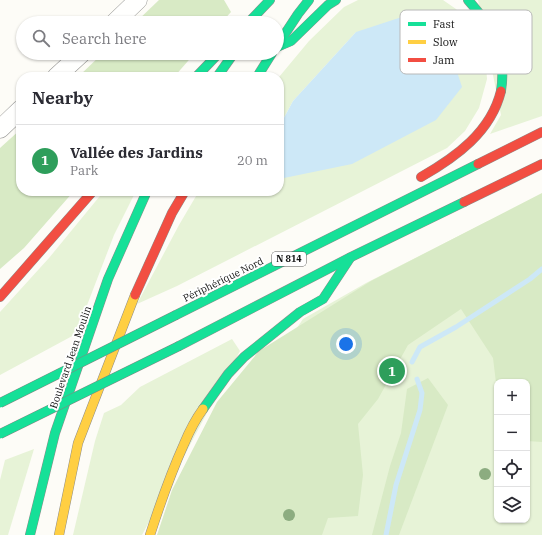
<!DOCTYPE html>
<html lang="en">
<head>
<meta charset="utf-8">
<style>
	body { margin:0; font-family:"IBM Plex Serif",serif; background:#f2f2f3; color:#2b2b33 }
	.controls { position:absolute; right:12px; bottom:12px; display:grid; overflow:hidden; border-radius:8px; box-shadow:0 1px 3px #0004 }
	.controls button { width:36px; height:36px; display:grid; place-items:center; padding:0; border:0; border-bottom:1px solid #e1e1e2; background:#fff; color:#2b2b33; font:20px sans-serif }
	.you { position:absolute; left:346px; top:344px; width:14px; height:14px; margin:-10px; border:3px solid #fff; border-radius:50%; background:#1a73e8; box-shadow:0 0 0 6px #1a73e833 }
	.badge { display:grid; place-items:center; width:26px; height:26px; border-radius:50%; background:#d93025; color:#fff; font-size:13px; font-weight:700 }
	.pin { position:absolute; translate:-50% -50%; border:2px solid #fff; box-shadow:0 1px 4px #0006 }
	.list { margin:0; padding:0; list-style:none }
	h2 { display:flex; justify-content:space-between; align-items:center; height:52px; margin:0; padding:0 16px; font-size:17px }
	h2 small { font-size:13px; font-weight:400; color:#7c7c81 }
	.list li { display:grid; grid-template-columns:26px 1fr auto; gap:12px; align-items:center; box-sizing:border-box; height:72px; padding:0 16px; border-top:1px solid #e1e1e2 }
	.list b { display:block; font-size:15px; white-space:nowrap }
	.list p { margin:0; font-size:13px; white-space:nowrap; color:#7c7c81 }
	.list em { font-size:13px; font-style:normal; color:#7c7c81 }
	.icon { flex:none; width:22px; height:22px; fill:none; stroke:currentColor; stroke-width:2; stroke-linecap:round; stroke-linejoin:round }
	.map { position:relative; flex:none; width:542px; height:535px; overflow:hidden }
	.search { position:absolute; background:#fff; box-shadow:0 1px 3px #0004; left:16px; top:16px; width:268px; height:44px; display:flex; align-items:center; gap:10px; box-sizing:border-box; padding:0 14px; border-radius:22px; color:#7c7c81; font-size:15px }
	.panel { position:absolute; background:#fff; box-shadow:0 1px 3px #0004; left:16px; top:72px; width:268px; height:124px; border-radius:16px }
	.map>svg:first-child { display:block }
	.green { fill:#e7f3d7; fill-rule:evenodd }
	.forest { fill:#d8eac5 }
	.water { fill:#cde8f7 }
	.lines { fill:none; stroke-linecap:round; stroke-linejoin:round }
	.stream { stroke:#cde8f7; stroke-width:5 }
	.street-casing { stroke:#979795; stroke-width:19 }
	.fast-casing { stroke:#8e8d8b; stroke-width:10 }
	.slow-casing { stroke:#8e8d8b; stroke-width:10 }
	.jam-casing { stroke:#8e8d8b; stroke-width:10 }
	.street { stroke:#fffffe; stroke-width:18 }
	.fast { stroke:#16e098; stroke-width:9 }
	.slow { stroke:#ffcf43; stroke-width:9 }
	.jam { stroke:#f24e42; stroke-width:9 }
	.fast-bridge-casing { stroke:#858482; stroke-width:10; stroke-linecap:butt }
	.fast-bridge { stroke:#16e098; stroke-width:9 }
	.tree { fill:#8cac80 }
	.labels { text-anchor:middle; stroke-width:4; stroke-linejoin:round; paint-order:stroke }
	.shield { fill:#fff; stroke:#585858; stroke-width:1 }
	.shield-label { font-size:9px; font-weight:bold; fill:#111 }
	.street-label { font-size:10px; fill:#111; stroke:#fff }
	.key { fill:#fff; stroke:#b8b8b8; stroke-width:1 }
	.key-label { font-size:11px; fill:#111 }
</style>
</head>
<body>
<div class="map">
<svg width="542" height="535" viewBox="0 0 542 535">
	<rect width="100%" height="100%" fill="#fdfcf7"/>
	<!-- green -->
	<g class="green">
		<polygon points="358,0 443,0 456,9 474,30 485,52 487,79 479,108 465,131 447,148 177,286 137,304 179,225 199,191 279,191 279,175 284,178 356,32 293,101 279,127 279,77 309,41 344,7"/>
		<polygon points="478,0 542,0 542,116 490,134 501,115"/>
		<polygon points="104,191 136,191 114,235 76,334 0,375 0,312 49,258"/>
		<path d="M542,198V535H157L303,319L366,283L486,222ZM497,382H527V520H497Z"/>
		<polygon points="232,339 240,351 142,535 73,535 95,441 104,413 121,405 140,387"/>
		<polygon points="34,449 8,535 0,535 0,480 5,460"/>
	</g>
	<!-- forest -->
	<g class="forest">
		<polygon points="159,0 224,0 231,12 221,23 135,23"/>
		<polygon points="103,53 195,53 174,77 78,77"/>
		<polygon points="21,129 21,191 74,191 24,248 0,269 0,148"/>
		<polygon points="542,193 542,442 527,441 527,382 497,382 497,391 493,358 461,309 408,345 378,399 358,424 363,475 358,516 328,518 322,535 157,535 172,490 217,402 259,351 371,281"/>
		<polygon points="428,378 448,405 399,535 372,535 390,466 401,433 407,389"/>
	</g>
	<!-- water -->
	<polygon class="water" points="408,15 445,35 462,87 436,120 352,164 284,178 279,175 279,127 293,101 356,32"/>
	<g class="lines">
		<!-- stream -->
		<g class="stream">
			<polyline points="412,362 420,347 456,327 530,279 542,269"/>
			<polyline points="386,535 396,485 420,410 422,393 417,379"/>
		</g>
		<defs>
			<g id="street">
				<polyline points="114,23 138,0"/>
				<polyline points="56,77 82,53"/>
				<polyline points="0,129 21,109"/>
			</g>
			<g id="fast">
				<path d="M468,0C492,26 507,54 501,91"/>
				<polyline points="248,23 270,0"/>
				<polyline points="277,46 298,14 309,0"/>
				<polyline points="277,47 291,41 328,5 336,0"/>
				<polyline points="196,77 219,53"/>
				<polyline points="217,77 234,53"/>
				<polyline points="257,77 272,53"/>
				<polyline points="176,315 478,164"/>
				<polyline points="179,346 351,257 464,202"/>
				<polyline points="203,409 228,374 244,357 300,312 323,299 350,258"/>
				<polyline points="30,535 55,433 108,279 147,191"/>
			</g>
			<g id="slow">
				<polyline points="59,535 78,443 135,295"/>
				<path d="M150,535C160,504 170,475 184,444C189,432 195,420 203,409"/>
			</g>
			<g id="jam">
				<polyline points="478,164 542,132"/>
				<path d="M421,177C456,157 491,132 501,91"/>
				<polyline points="464,202 542,164"/>
				<polyline points="135,295 172,213 185,191"/>
				<polyline points="0,297 93,191"/>
			</g>
		</defs>
		<!-- street casing -->
		<use href="#street" class="street-casing"/>
		<!-- fast casing -->
		<use href="#fast" class="fast-casing"/>
		<!-- slow casing -->
		<use href="#slow" class="slow-casing"/>
		<!-- jam casing -->
		<use href="#jam" class="jam-casing"/>
		<!-- street -->
		<use href="#street" class="street"/>
		<!-- fast -->
		<use href="#fast" class="fast"/>
		<!-- slow -->
		<use href="#slow" class="slow"/>
		<!-- jam -->
		<use href="#jam" class="jam"/>
		<defs>
			<g id="fast-bridge">
				<polyline points="0,403 176,315"/>
				<polyline points="0,434 179,346"/>
			</g>
		</defs>
		<!-- fast-bridge casing -->
		<use href="#fast-bridge" class="fast-bridge-casing"/>
		<!-- fast-bridge -->
		<use href="#fast-bridge" class="fast-bridge"/>
	</g>
	<!-- trees -->
	<g class="tree">
		<circle cx="485" cy="474" r="6"/>
		<circle cx="289" cy="515" r="6"/>
	</g>
	<g class="labels">
		<!-- shield labels -->
		<rect class="shield" x="272" y="252" width="34" height="14" rx="3"/>
		<g class="shield-label">
			<text x="289" y="262">N 814</text>
		</g>
		<!-- street labels -->
		<g class="street-label">
			<text transform="translate(223 279) rotate(-26)" y="4">Périphérique Nord</text>
			<text transform="translate(70 357) rotate(-71)" y="4">Boulevard Jean Moulin</text>
		</g>
	</g>
	<!-- legend -->
	<rect x="400" y="10" width="132" height="64" rx="6" class="key"/>
	<rect x="408" y="22" width="18" height="4" fill="#16e098"/>
	<rect x="408" y="40" width="18" height="4" fill="#ffcf43"/>
	<rect x="408" y="58" width="18" height="4" fill="#f24e42"/>
	<g class="key-label">
		<text x="433" y="28">Fast</text>
		<text x="433" y="46">Slow</text>
		<text x="433" y="64">Jam</text>
	</g>
</svg>
<div class="controls">
<button>+</button>
<button>−</button>
<button><svg class="icon" aria-label="locate" viewBox="0 0 24 24"><circle cx="12" cy="12" r="6"/><path d="M12 2v4M12 18v4M2 12h4M18 12h4"/></svg></button>
<button><svg class="icon" aria-label="layers" viewBox="0 0 24 24"><path d="M12 4l9 5-9 5-9-5zM3 14l9 5 9-5"/></svg></button>
</div>
<div class="you"></div>
<div class="pin badge" style="left:392px;top:371px;background:#2e9e5b">1</div>
<div class="search"><svg class="icon" aria-label="search" viewBox="0 0 24 24"><circle cx="10" cy="10" r="6"/><path d="M15 15l6 6"/></svg>Search here</div>
<section class="panel">
<h2>Nearby<small></small></h2>
<ul class="list">
<li><span class="badge" style="background:#2e9e5b">1</span><div><b>Vallée des Jardins</b><p>Park</p></div><em>20 m</em></li>
</ul>
</section>
</div>
</body>
</html>
